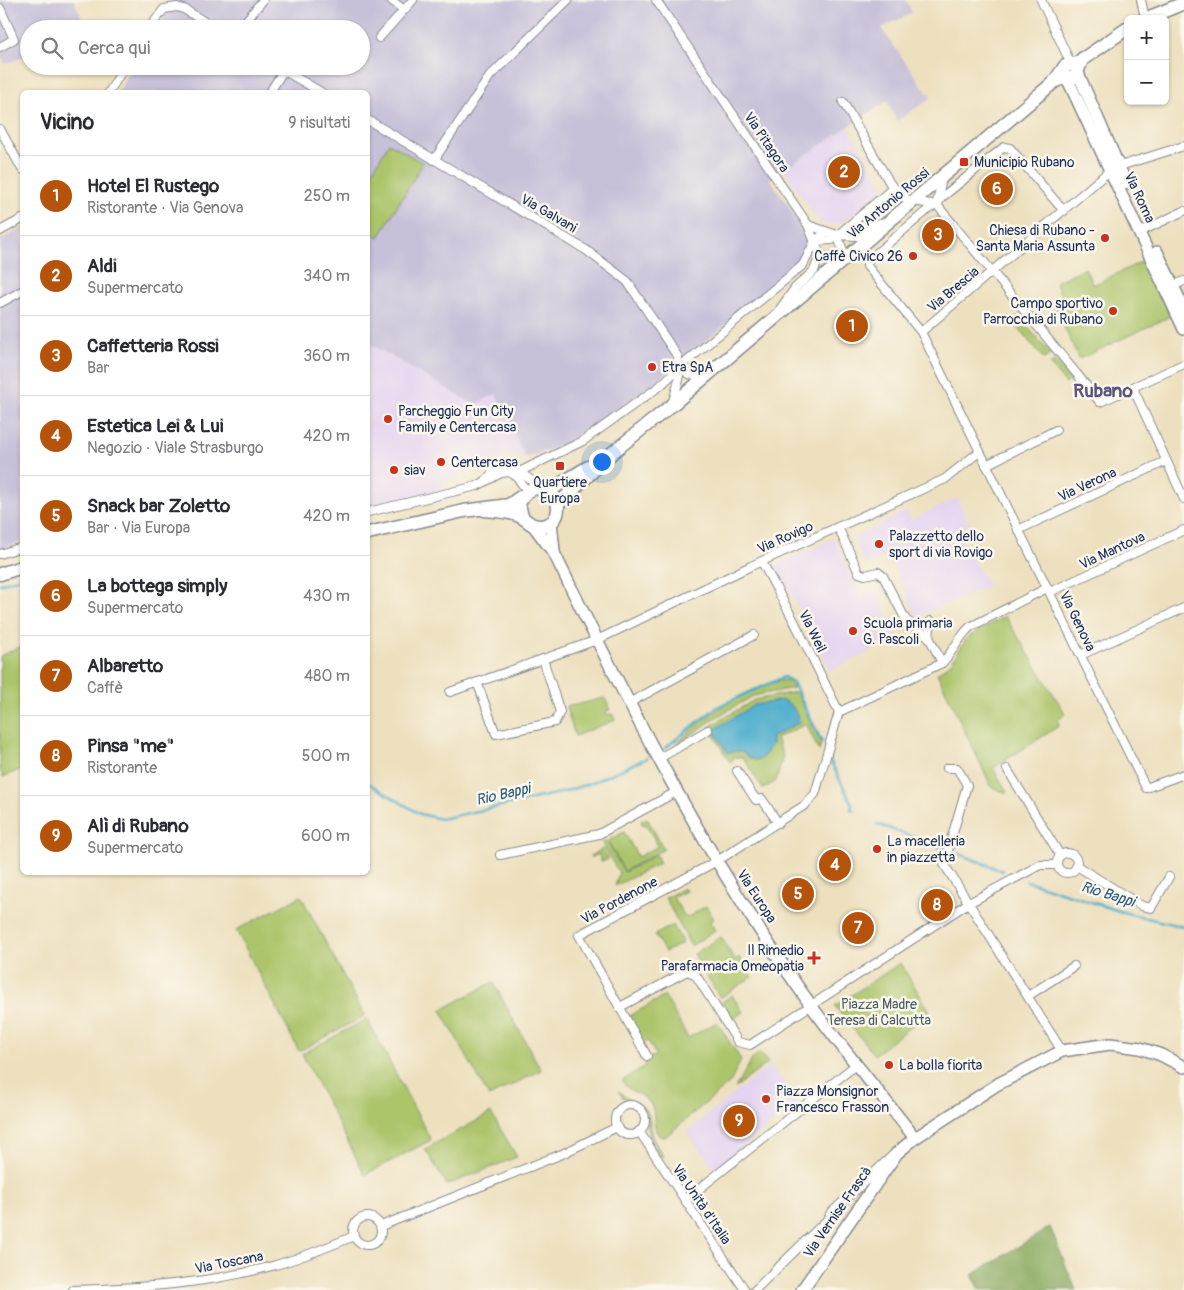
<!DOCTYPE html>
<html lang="it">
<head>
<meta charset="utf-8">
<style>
	body { margin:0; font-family:Pangolin,sans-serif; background:#f7f7f7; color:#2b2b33 }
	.controls { position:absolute; right:15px; top:15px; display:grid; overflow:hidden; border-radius:8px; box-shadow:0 1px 4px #0004 }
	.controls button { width:45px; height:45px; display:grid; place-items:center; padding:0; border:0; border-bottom:1px solid #e1e1e2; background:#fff; color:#2b2b33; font:25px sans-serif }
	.you { position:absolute; left:601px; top:461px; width:18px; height:18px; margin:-12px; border:4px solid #fff; border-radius:50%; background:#1a73e8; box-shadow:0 0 0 8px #1a73e833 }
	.badge { display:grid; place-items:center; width:32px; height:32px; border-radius:50%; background:#b45309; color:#fff; font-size:16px; font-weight:700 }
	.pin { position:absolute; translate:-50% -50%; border:2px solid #fff; box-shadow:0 1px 5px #0006 }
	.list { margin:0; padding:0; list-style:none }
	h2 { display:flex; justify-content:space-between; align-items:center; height:65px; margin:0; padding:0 20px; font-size:21px }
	h2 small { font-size:16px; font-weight:400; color:#7c7c81 }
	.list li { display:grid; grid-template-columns:32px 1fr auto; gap:15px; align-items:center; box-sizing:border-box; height:80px; padding:0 20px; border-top:1px solid #e1e1e2 }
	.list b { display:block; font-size:19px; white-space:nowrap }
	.list p { margin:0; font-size:16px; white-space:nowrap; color:#7c7c81 }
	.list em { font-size:16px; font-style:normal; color:#7c7c81 }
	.icon { flex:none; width:28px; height:28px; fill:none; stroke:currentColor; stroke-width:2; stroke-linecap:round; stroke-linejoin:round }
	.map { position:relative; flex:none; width:1184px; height:1290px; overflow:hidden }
	.search { position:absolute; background:#fff; box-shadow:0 1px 4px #0004; left:20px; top:20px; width:350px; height:55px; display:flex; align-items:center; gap:12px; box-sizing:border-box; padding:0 18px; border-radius:28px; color:#7c7c81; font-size:19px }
	.panel { position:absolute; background:#fff; box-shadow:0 1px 4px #0004; left:20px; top:90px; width:350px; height:785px; border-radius:8px }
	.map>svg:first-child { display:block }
	.built { fill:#e4d3f1 }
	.industrial { fill:#c6c0d9 }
	.green { fill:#acc56a; stroke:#647a64; fill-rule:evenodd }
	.forest { fill:#89aa5e; stroke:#526c5e }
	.water { fill:#4dadcc; stroke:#346e95 }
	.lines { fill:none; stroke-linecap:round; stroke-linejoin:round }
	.stream { stroke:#4dadcc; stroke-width:2.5 }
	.street-casing { stroke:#84888e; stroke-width:10 }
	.secondary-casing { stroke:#84888e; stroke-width:14 }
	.primary-casing { stroke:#84888e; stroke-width:15 }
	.street { stroke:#fff; stroke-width:8 }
	.secondary { stroke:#fff; stroke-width:11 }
	.primary { stroke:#fff; stroke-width:12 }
	.poi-dot { fill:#c8321e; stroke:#fbf7ec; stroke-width:2 }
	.labels { text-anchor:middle; stroke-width:5; stroke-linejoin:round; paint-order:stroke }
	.street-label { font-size:14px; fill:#1b2f5e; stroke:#fbf7ec }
	.poi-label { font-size:14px; fill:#1b2f5e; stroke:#fbf7ec; text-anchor:start }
	.park-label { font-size:14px; fill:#465c62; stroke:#fbf7ec }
	.water-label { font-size:15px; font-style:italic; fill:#2c5b84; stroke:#fbf7ec }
	.district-label { font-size:19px; font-weight:bold; fill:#5a547f; stroke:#fbf7ec }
</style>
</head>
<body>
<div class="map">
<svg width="1184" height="1290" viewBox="0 0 1184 1290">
	<rect width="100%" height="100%" fill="#fbf7ec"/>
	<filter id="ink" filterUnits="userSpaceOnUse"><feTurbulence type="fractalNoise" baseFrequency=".02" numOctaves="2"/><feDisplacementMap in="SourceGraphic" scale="10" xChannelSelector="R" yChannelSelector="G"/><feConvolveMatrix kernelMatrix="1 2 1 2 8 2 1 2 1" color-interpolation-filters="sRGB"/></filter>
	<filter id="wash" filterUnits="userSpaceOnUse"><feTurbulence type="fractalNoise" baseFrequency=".0096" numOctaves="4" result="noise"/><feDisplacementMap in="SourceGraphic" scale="20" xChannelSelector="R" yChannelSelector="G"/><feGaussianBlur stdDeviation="1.12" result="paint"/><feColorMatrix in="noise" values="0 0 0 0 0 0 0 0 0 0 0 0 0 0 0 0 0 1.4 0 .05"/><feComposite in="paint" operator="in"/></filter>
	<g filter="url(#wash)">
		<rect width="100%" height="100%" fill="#ede0be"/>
		<!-- built -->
		<g class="built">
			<polygon points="848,127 884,188 843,222 832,225 820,222 813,214 784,170"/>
			<polygon points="368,343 394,359 496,394 526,458 510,453 442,482 443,490 368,506"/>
			<polygon points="958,498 969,524 956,531 988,586 917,616 888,555 865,565 853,538 906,511 911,520"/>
			<polygon points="834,538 848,568 847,574 851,575 861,596 873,591 877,593 888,618 886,619 888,623 891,622 898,638 830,671 804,617 775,565"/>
			<polygon points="770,1065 800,1102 715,1169 686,1132"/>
		</g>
		<!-- industrial -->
		<g class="industrial">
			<polygon points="0,0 74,0 85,26 80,29 29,29 29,55 5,64 0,55"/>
			<polygon points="171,0 906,0 912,13 881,28 931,98 897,121 887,101 770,179 807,233 810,247 801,262 654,384 567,443 526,458 496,394 475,405 368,343 368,92 118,92 133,66 361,66 361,29 157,29 167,13"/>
			<polygon points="22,228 22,542 0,549 0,240"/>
		</g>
		<!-- green -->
		<g class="green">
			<polygon points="389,143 423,163 379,237 369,231 368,234 368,179"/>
			<polygon points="1145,260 1171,316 1079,359 1053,303 1063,299 1055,282 1085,268 1093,285"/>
			<polygon points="1018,316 1051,354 1044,359 1012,321"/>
			<polygon points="1055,361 1071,379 1066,384 1050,365"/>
			<polygon points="1005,616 1065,713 1058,720 1059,726 993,768 1008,793 992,788 937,673 951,663 967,638"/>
			<polygon points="22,646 22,769 3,777 0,770 0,656"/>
			<path d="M785,680L790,682L794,688L753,696L715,718L673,748C701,718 743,687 785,680Z"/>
			<path d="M796,692L821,743L819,751L806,724L776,738L783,756L776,781L763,789L743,757H733L732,762L729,761L709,727L754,700ZM800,722L772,737C769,748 768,758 755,761L740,750Z"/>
			<polygon points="605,698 610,710 606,711 607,715 612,714 615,720 575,736 566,707"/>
			<polygon points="647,818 664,849 624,871 608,841 624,832 638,857 658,846 646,824 643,825 641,821"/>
			<polygon points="607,841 624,872 656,855 660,863 615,886 619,873 602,843"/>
			<polygon points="603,849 608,859 602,862 598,854 591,858 590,856"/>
			<polygon points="684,888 686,891 673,898 686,918 706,906 714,919 710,922 715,930 691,946 665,898"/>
			<polygon points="301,896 365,1016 299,1051 236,930"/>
			<polygon points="673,925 683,943 665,952 655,935"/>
			<polygon points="721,937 735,960 739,957 752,977 720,998 694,954"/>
			<polygon points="900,963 930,1011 874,1055 835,1006"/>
			<polygon points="493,982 541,1070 489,1097 441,1010"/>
			<polygon points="732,995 743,1012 733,1019 722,1002"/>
			<path d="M665,996L688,1038L717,1022L741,1060L730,1083L665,1137H661C651,1131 657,1113 650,1103C643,1093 630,1094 622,1081L645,1066L644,1062L656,1055L648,1041L644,1043L629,1016Z"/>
			<polygon points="367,1019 431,1140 365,1175 302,1054"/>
			<polygon points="760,1053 768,1063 735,1088 753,1058"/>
			<polygon points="618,1091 646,1110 649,1116 652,1137 663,1156 661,1157 650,1137 645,1111 638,1105 625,1100"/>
			<polygon points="491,1113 517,1157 447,1185 425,1149"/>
		</g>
		<!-- forest -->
		<polygon class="forest" points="1050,1227 1076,1290 980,1290 972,1275"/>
		<!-- water -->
		<path class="water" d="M783,700L793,707L800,722L772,737V745L760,760L749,758C742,749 738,751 728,753L713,730L754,705Z"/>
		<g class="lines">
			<!-- stream -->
			<g class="stream">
				<polyline points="0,584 22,577"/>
				<polyline points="665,748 717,707 784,677 793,682 822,742"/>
				<polyline points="829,758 852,804 851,810 854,811"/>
				<polyline points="368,783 420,814 441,819 560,793 591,783 647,758"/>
				<polyline points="877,824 943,848"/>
				<polyline points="954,852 1003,871"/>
				<polyline points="1027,881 1119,911 1184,927"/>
			</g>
		</g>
	</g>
	<g filter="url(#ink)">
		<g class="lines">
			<defs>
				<g id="street">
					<polyline points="391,0 404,10"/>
					<polyline points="656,0 808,225 837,235 857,236 871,225 886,222"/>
					<polyline points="1041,0 1071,64"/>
					<polyline points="1141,0 1145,18"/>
					<polyline points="0,8 14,39 0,47"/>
					<polyline points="149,29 164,9 177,7 184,9 216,29"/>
					<polyline points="239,29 263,0"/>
					<polyline points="379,38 413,0"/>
					<polyline points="276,66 321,92"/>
					<polyline points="109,92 125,66"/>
					<polyline points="270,92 283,71"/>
					<polyline points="843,102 891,185 911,203"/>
					<polyline points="368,120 586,250 627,281 678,357 679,380 673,401"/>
					<polyline points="0,129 22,169"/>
					<polyline points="434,160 490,76 568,0"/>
					<polyline points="914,201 937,205 1100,402 1184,364"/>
					<polyline points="937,203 942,178"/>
					<polyline points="1064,211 1010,148 1004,147 941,198 937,205 930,208 867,261 867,266 921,332 1146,788 1184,774"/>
					<polyline points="0,231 22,219"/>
					<polyline points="1140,232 1184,211"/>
					<polyline points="815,241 832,240 893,188"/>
					<polyline points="820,255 842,261 844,253 837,235"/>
					<polyline points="1170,287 1184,281"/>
					<polyline points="0,303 22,291"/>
					<polyline points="780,309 795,288 814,271 820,255 808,225"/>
					<polyline points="921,332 1108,172 1123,165 1184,146"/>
					<polyline points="680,367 689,374 704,377"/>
					<polyline points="1133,388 1184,499"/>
					<polyline points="986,465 1056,430"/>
					<polyline points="521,471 583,441 660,386 680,367 803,265 815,241 826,232"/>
					<polyline points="486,480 496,469 512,466 540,487"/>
					<polyline points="368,512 477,486 501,473 509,472 516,476 527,491"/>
					<polyline points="838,527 859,573 865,575 878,572 883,576 906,620 929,637 942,663"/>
					<polyline points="1018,530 1166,461"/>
					<polyline points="0,554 22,547"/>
					<polyline points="762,562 794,621 839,712"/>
					<polyline points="1050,592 1184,530"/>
					<polyline points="929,637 931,621"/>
					<polyline points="1081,655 1184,608"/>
					<polyline points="477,682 496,734 555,722 560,712 543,659"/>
					<polyline points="450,692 597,640 751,566 945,479 979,452"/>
					<polyline points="629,703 754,635"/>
					<polyline points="658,759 708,730"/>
					<polyline points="947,768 957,768 967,785 944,864 1062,1051"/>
					<polyline points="1007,769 1060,855"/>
					<polyline points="737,771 756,800 762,799 778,823"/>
					<circle cx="1067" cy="863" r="10"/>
					<polyline points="500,855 599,834 676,792"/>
					<polyline points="1077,866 1142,906 1151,908 1169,877"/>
					<polyline points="1028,996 1074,966"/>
					<polyline points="620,1007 687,971 695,974 738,1042 750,1045 967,904 1040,865 1056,865"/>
					<path d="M647,1056L579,935L717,861L805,805L815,794L839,712L942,663C953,652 959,637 970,627L1047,588"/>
					<circle cx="630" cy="1120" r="15"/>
					<polyline points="639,1131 745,1290"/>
					<polyline points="685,1200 857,1064"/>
					<polyline points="830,1214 893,1155"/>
					<circle cx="367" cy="1231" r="14"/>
					<polyline points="381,1226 562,1154 617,1127"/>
					<path d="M73,1290C140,1288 207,1284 272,1266C301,1258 328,1247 354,1236"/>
					<polyline points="755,1290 832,1215"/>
				</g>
				<g id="secondary">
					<polyline points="1077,71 1126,183"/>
					<polyline points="1067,78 1184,329"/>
					<polyline points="1157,252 1184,309"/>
					<polyline points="551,522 554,551"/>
					<path d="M533,525L554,553C630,709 709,863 810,1004C843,1050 880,1093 915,1138"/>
					<polyline points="802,1290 897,1153 915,1138 998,1084 1062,1051 1110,1044 1140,1048 1161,1055 1184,1067"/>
				</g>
				<g id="primary">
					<polyline points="1145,19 1184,3"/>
					<polyline points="1054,82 1063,78 1075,77 1083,58"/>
					<polyline points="547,488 557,486 588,467"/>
					<polyline points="558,504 613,452 672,405 1054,82 1065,66 1077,63 1128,28"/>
					<path d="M484,510C495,511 513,511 523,518C529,522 531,526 540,526C564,525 564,493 540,487L527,491L519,503L522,517"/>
					<polyline points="368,533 464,511 509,505 522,496"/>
					<polyline points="0,574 22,567"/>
				</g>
			</defs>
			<!-- street casing -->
			<use href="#street" class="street-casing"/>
			<!-- secondary casing -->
			<use href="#secondary" class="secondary-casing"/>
			<!-- primary casing -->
			<use href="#primary" class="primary-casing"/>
			<!-- street -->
			<use href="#street" class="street"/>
			<!-- secondary -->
			<use href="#secondary" class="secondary"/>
			<!-- primary -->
			<use href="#primary" class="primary"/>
		</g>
	</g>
	<!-- markers -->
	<g class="poi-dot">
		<rect x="959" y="157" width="10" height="10" rx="2.5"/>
		<circle cx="1105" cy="238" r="5"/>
		<circle cx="913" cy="256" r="5"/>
		<circle cx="1113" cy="311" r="5"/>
		<circle cx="652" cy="367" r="5"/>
		<circle cx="388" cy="419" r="5"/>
		<circle cx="441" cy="462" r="5"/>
		<rect x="555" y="461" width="10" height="10" rx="2.5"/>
		<circle cx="394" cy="470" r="5"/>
		<circle cx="879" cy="544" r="5"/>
		<circle cx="853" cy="631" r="5"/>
		<circle cx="877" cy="849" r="5"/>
		<path d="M811.5 950.5h5v5h5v5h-5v5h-5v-5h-5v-5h5z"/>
		<circle cx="889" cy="1065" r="5"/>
		<circle cx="766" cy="1099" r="5"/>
	</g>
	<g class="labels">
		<!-- street labels -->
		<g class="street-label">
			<text transform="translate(767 142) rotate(56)" y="5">Via Pitagora</text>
			<text transform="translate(1140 197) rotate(65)" y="5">Via Roma</text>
			<text transform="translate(888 203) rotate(-40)" y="5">Via Antonio Rossi</text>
			<text transform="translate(549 213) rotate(30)" y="5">Via Galvani</text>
			<text transform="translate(953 289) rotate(-40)" y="5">Via Brescia</text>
			<text transform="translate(1087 484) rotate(-25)" y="5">Via Verona</text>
			<text transform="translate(785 537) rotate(-24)" y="5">Via Rovigo</text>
			<text transform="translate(1112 550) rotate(-25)" y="5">Via Mantova</text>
			<text transform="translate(1078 621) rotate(64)" y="5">Via Genova</text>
			<text transform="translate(813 631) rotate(64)" y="5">Via Weil</text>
			<text transform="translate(757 896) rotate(57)" y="5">Via Europa</text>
			<text transform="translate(619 900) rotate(-28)" y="5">Via Pordenone</text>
			<text transform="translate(702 1204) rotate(56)" y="5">Via Unità d'Italia</text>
			<text transform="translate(837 1212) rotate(-55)" y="5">Via Vernise Frascà</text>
			<text transform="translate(229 1262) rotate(-11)" y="5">Via Toscana</text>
		</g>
		<!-- poi labels -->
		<g class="poi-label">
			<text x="974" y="167">Municipio Rubano</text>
			<text x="1095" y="235" text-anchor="end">Chiesa di Rubano -<tspan x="1095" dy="16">Santa Maria Assunta</tspan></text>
			<text x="903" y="261" text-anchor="end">Caffè Civico 26</text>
			<text x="1103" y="308" text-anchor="end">Campo sportivo<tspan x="1103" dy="16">Parrocchia di Rubano</tspan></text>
			<text x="662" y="372">Etra SpA</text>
			<text x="398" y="416">Parcheggio Fun City<tspan x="398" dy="16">Family e Centercasa</tspan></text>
			<text x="451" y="467">Centercasa</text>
			<text x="404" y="475">siav</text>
			<text x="560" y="487" text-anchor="middle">Quartiere<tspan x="560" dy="16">Europa</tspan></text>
			<text x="889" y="541">Palazzetto dello<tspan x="889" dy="16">sport di via Rovigo</tspan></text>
			<text x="863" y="628">Scuola primaria<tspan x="863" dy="16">G. Pascoli</tspan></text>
			<text x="887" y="846">La macelleria<tspan x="887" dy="16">in piazzetta</tspan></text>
			<text x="804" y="955" text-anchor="end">Il Rimedio<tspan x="804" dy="16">Parafarmacia Omeopatia</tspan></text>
			<text x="899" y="1070">La bolla fiorita</text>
			<text x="776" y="1096">Piazza Monsignor<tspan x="776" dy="16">Francesco Frasson</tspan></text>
		</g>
		<!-- park labels -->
		<g class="park-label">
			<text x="879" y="1009">Piazza Madre<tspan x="879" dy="16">Teresa di Calcutta</tspan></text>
		</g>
		<!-- water labels -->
		<g class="water-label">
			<text transform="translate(503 794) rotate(-13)" y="5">Rio Bappi</text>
			<text transform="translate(1108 894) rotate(17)" y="5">Rio Bappi</text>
		</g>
		<!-- district labels -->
		<g class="district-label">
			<text x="1103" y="397">Rubano</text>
		</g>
	</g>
</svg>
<div class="controls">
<button>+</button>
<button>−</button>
</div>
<div class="you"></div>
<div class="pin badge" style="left:852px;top:326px">1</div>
<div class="pin badge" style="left:844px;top:172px">2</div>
<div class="pin badge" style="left:938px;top:235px">3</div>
<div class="pin badge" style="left:835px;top:865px">4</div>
<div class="pin badge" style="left:798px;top:894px">5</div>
<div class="pin badge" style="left:997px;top:189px">6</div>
<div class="pin badge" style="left:858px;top:928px">7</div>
<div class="pin badge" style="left:937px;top:905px">8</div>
<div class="pin badge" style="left:739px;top:1121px">9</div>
<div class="search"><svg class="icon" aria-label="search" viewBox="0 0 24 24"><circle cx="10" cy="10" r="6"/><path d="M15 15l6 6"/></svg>Cerca qui</div>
<section class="panel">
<h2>Vicino<small>9 risultati</small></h2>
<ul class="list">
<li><span class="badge">1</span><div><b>Hotel El Rustego</b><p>Ristorante · Via Genova</p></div><em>250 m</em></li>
<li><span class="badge">2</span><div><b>Aldi</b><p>Supermercato</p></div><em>340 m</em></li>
<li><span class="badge">3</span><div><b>Caffetteria Rossi</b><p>Bar</p></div><em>360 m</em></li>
<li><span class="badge">4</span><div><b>Estetica Lei &amp; Lui</b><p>Negozio · Viale Strasburgo</p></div><em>420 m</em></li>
<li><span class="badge">5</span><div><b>Snack bar Zoletto</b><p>Bar · Via Europa</p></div><em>420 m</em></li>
<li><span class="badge">6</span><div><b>La bottega simply</b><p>Supermercato</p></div><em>430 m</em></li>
<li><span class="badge">7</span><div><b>Albaretto</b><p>Caffè</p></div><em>480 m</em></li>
<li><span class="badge">8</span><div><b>Pinsa &quot;me&quot;</b><p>Ristorante</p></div><em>500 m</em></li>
<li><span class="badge">9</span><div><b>Alì di Rubano</b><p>Supermercato</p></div><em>600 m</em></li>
</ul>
</section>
</div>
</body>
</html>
